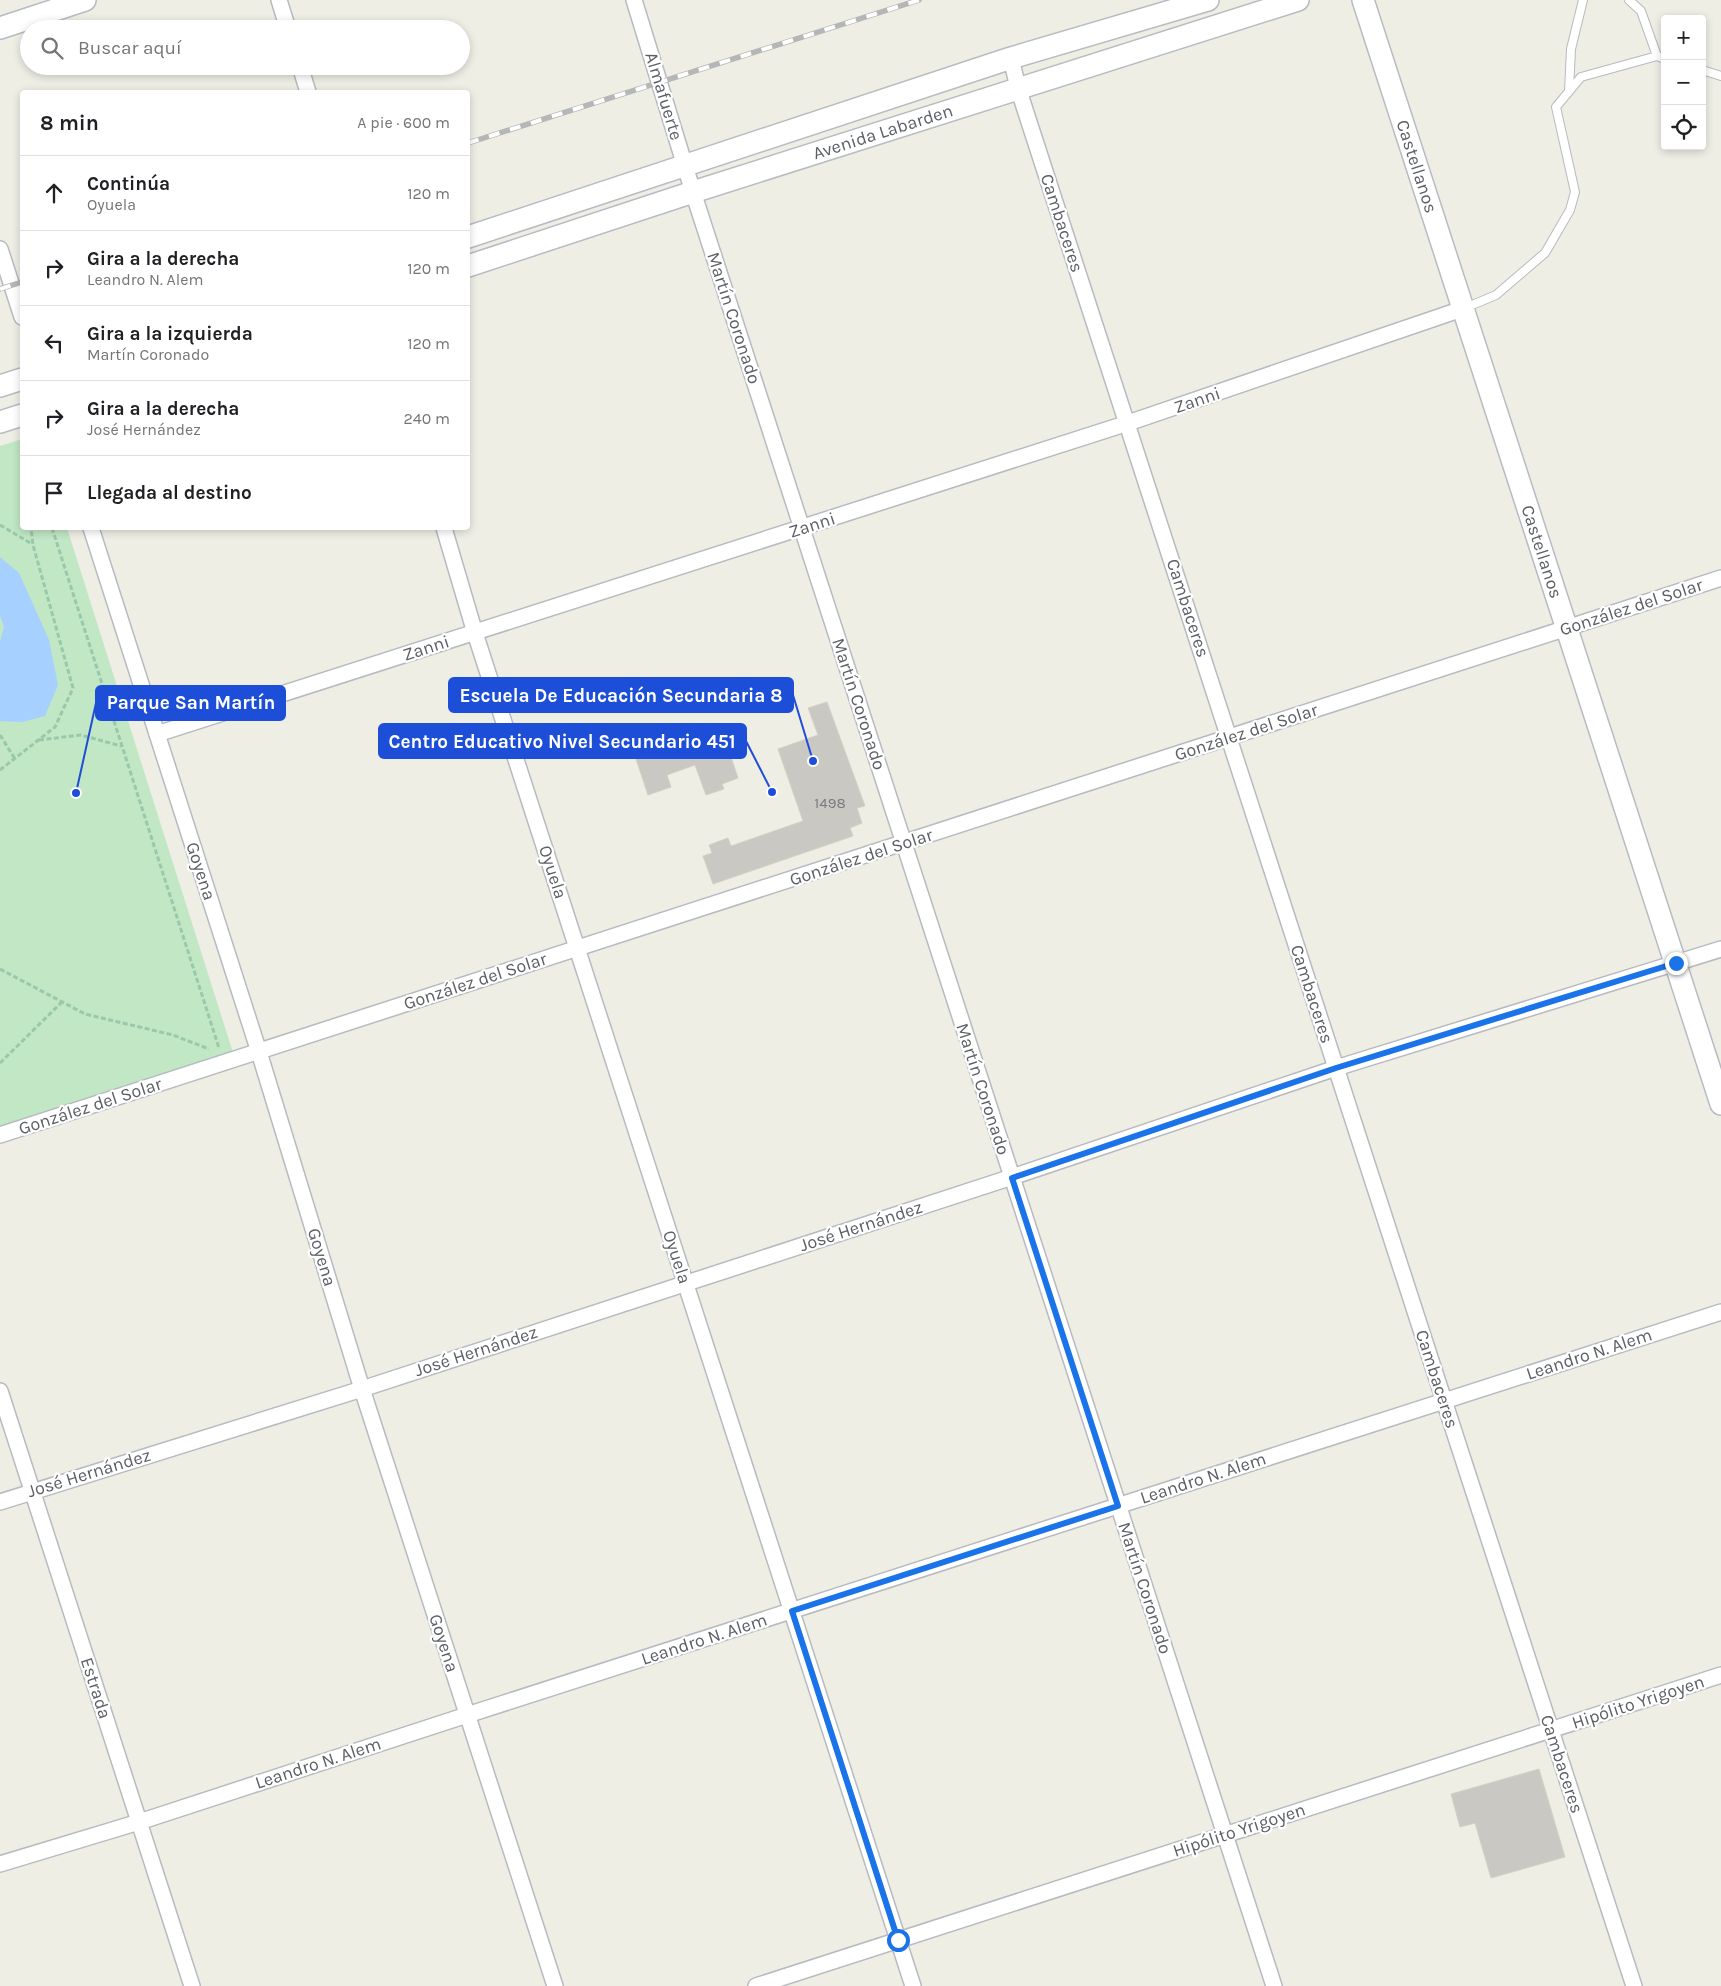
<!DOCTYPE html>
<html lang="es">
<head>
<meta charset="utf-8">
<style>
	body { margin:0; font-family:Karla,sans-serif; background:#f6f6f6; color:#202124 }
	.controls { position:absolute; right:15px; top:15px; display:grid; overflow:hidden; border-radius:5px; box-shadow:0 2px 8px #0003 }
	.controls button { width:45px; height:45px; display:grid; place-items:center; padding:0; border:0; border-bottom:1px solid #e0e0e0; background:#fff; color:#202124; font:25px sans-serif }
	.stop { position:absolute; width:15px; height:15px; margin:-11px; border:4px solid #1a73e8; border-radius:50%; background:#fff }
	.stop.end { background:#1a73e8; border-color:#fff; box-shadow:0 1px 5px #0008 }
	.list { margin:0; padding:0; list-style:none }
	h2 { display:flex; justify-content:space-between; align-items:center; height:65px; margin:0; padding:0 20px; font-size:21px }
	h2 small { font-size:16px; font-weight:400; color:#757577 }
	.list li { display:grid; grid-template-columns:32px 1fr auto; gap:15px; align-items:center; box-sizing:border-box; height:75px; padding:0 20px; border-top:1px solid #e0e0e0 }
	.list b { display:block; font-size:19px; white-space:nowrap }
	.list p { margin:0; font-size:16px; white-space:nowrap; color:#757577 }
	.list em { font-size:16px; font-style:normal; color:#757577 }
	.icon { flex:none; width:28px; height:28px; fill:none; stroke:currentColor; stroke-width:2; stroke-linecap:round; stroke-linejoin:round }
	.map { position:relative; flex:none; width:1721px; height:1986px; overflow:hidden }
	.search { position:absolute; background:#fff; box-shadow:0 2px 8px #0003; left:20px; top:20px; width:450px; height:55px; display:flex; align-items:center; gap:12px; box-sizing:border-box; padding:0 18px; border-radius:28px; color:#757577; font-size:19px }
	.panel { position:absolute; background:#fff; box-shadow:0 2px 8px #0003; left:20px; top:90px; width:450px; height:440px; border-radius:5px }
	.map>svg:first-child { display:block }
	.green { fill:#c1e7c4 }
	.water { fill:#a5d0ff }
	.building { fill:#cac8c2; stroke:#d4d0c3 }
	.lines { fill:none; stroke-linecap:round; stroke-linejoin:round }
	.lane-casing { stroke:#b7babf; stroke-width:10 }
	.street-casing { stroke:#b7babf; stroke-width:18 }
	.secondary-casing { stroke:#b8bbc1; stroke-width:24 }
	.path { stroke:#9ac8ab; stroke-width:3; stroke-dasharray:5 2.5; stroke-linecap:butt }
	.lane { stroke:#fff; stroke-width:8 }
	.street { stroke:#fff; stroke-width:15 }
	.secondary { stroke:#fff; stroke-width:21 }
	.rail-casing { stroke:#b5b6b6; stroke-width:5.5 }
	.rail { stroke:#fff; stroke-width:4; stroke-dasharray:11; stroke-linecap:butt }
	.route { stroke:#1a73e8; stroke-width:6 }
	.labels { text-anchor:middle; stroke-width:4.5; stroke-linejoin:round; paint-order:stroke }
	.number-label { font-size:15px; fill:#787a7c }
	.street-label { font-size:18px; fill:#5c6065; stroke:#fff }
	.leader { fill:none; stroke:#1d4ed8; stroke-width:2 }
	.callout-dot { fill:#1d4ed8; stroke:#fff; stroke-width:2 }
	.callout { fill:#1d4ed8; stroke:#1d4ed8; stroke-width:2 }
	.callout-label { font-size:19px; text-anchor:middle; font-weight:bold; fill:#fff }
</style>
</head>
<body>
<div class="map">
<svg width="1721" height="1986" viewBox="0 0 1721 1986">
	<rect width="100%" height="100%" fill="#efeee5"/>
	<!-- green -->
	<polygon class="green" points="22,439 22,528 67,528 235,1059 0,1133 0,446"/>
	<!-- water -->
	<polygon class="water" points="0,557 19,573 49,640 58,685 45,716 22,722 0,721 0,641 4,627 0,616"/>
	<!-- building -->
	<g class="building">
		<polygon points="827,702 865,806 857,808 862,823 850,828 853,836 713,884 703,856 712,853 709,845 728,838 731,846 803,821 778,749 818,735 808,708"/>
		<polygon points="722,730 738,778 722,784 724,789 706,795 695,765 667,775 671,787 648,795 636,759"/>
		<polygon points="1539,1769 1565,1857 1491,1878 1475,1823 1460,1827 1451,1794"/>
	</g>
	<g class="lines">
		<defs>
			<g id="lane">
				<polyline points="1629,0 1641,11 1657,56"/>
				<polyline points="1702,70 1721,76"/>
				<polyline points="1569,91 1571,49 1583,0"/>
				<polyline points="1465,308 1496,295 1545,253 1570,210 1575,192 1556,107 1581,77 1657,56 1665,59"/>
			</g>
			<g id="street">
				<polyline points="279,0 288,29"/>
				<polyline points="634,0 693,192 1274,1986"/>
				<polyline points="1011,58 1018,88 1634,1986"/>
				<polyline points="300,66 308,92"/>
				<polyline points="0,249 22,317"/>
				<polyline points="91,528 259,1052 362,1389 555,1986"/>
				<polyline points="444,528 475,633 913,1986"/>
				<polyline points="157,734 1128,423 1465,308"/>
				<polyline points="0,1135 1721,578"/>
				<polyline points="0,1391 192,1986"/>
				<polyline points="0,1502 362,1389 1012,1177 1336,1068 1721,949"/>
				<polyline points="0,1864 139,1822 467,1715 1721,1312"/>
				<polyline points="756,1986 1721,1675"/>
			</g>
			<g id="secondary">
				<path id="s1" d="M1363,0L1721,1104"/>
				<polyline points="0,28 85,0"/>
				<polyline points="468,237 1011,58 1208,0"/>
				<path id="s2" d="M468,266L693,192L1298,0"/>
				<polyline points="0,386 22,379"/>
				<polyline points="0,422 22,415"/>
			</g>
		</defs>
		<!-- lane casing -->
		<use href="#lane" class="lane-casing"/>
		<!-- street casing -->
		<use href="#street" class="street-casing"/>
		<!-- secondary casing -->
		<use href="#secondary" class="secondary-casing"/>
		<!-- path -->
		<g class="path">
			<polyline points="0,525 32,544"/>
			<polyline points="52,528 219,1048"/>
			<polyline points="0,735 15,759"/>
			<polyline points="39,740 81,735 121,746"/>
			<polyline points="0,770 55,727 73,688 33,545 31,528"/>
			<polyline points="0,969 85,1014 173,1035 209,1049"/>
			<polyline points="0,1063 62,1002"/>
		</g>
		<!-- lane -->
		<use href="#lane" class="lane"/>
		<!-- street -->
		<use href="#street" class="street"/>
		<!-- secondary -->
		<use href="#secondary" class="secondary"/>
		<defs>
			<g id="rail">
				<polyline points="468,143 919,0"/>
				<polyline points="0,289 22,282"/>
			</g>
		</defs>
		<!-- rail casing -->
		<use href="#rail" class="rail-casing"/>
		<!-- rail -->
		<use href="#rail" class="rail"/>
	</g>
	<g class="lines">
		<!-- route -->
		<polyline class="route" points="898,1940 792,1611 1118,1506 1012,1178 1336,1068 1676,963"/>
	</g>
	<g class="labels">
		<!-- number labels -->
		<g class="number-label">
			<text x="830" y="808">1498</text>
		</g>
		<!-- street labels -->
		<g class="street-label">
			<text transform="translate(664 96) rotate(73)" y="6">Almafuerte</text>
			<text dy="6" stroke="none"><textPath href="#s2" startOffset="436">Avenida Labarden</textPath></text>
			<text dy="6" stroke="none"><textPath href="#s1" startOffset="175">Castellanos</textPath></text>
			<text transform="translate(1062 223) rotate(72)" y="6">Cambaceres</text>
			<text transform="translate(734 318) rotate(72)" y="6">Martín Coronado</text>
			<text transform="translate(1197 400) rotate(-19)" y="6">Zanni</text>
			<text transform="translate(812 525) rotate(-18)" y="6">Zanni</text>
			<text dy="6" stroke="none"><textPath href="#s1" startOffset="580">Castellanos</textPath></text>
			<text transform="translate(1631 607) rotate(-18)" y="6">González del Solar</text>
			<text transform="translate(1188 608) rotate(72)" y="6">Cambaceres</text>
			<text transform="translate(426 648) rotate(-18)" y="6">Zanni</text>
			<text transform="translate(859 704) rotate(72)" y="6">Martín Coronado</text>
			<text transform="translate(1246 732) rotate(-18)" y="6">González del Solar</text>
			<text transform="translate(861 857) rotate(-18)" y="6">González del Solar</text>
			<text transform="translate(201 871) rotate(72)" y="6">Goyena</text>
			<text transform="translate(553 872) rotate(72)" y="6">Oyuela</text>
			<text transform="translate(475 981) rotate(-18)" y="6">González del Solar</text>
			<text transform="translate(1312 994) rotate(72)" y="6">Cambaceres</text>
			<text transform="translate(983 1089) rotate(72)" y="6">Martín Coronado</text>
			<text transform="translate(90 1106) rotate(-18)" y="6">González del Solar</text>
			<text transform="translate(861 1226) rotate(-18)" y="6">José Hernández</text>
			<text transform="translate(322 1257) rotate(73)" y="6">Goyena</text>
			<text transform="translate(677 1257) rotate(72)" y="6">Oyuela</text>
			<text transform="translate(476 1351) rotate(-18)" y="6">José Hernández</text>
			<text transform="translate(1589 1354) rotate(-18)" y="6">Leandro N. Alem</text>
			<text transform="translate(1437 1379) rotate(72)" y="6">Cambaceres</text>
			<text transform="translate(89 1473) rotate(-17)" y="6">José Hernández</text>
			<text transform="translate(1203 1478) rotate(-18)" y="6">Leandro N. Alem</text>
			<text transform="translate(1145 1588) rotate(72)" y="6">Martín Coronado</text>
			<text transform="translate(704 1639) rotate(-18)" y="6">Leandro N. Alem</text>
			<text transform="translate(444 1643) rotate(72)" y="6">Goyena</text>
			<text transform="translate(96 1688) rotate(72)" y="6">Estrada</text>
			<text transform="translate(1638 1702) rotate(-18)" y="6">Hipólito Yrigoyen</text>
			<text transform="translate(318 1763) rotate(-18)" y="6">Leandro N. Alem</text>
			<text transform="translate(1562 1764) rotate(72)" y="6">Cambaceres</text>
			<text transform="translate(1239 1830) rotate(-18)" y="6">Hipólito Yrigoyen</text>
		</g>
	</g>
	<!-- callouts -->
	<path class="leader" d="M813 761L793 695M76 793L96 703M772 792L746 741"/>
	<g class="callout-dot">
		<circle cx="813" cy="761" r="5"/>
		<circle cx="76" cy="793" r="5"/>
		<circle cx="772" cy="792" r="5"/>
	</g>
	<g class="callout">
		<rect x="449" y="678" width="344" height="34" rx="5"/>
		<rect x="96" y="686" width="189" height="34" rx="5"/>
		<rect x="379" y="724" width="367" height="34" rx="5"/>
	</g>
	<g class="callout-label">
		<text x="621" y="702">Escuela De Educación Secundaria 8</text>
		<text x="191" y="709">Parque San Martín</text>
		<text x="562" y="748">Centro Educativo Nivel Secundario 451</text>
	</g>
</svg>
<div class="controls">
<button>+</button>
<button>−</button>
<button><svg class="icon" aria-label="locate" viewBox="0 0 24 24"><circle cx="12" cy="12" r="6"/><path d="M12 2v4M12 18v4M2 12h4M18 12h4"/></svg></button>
</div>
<div class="stop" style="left:898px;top:1940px"></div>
<div class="stop end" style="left:1676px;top:963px"></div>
<div class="search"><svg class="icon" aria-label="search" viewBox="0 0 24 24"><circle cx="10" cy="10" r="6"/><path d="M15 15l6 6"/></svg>Buscar aquí</div>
<section class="panel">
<h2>8 min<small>A pie · 600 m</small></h2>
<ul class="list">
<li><svg class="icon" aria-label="ahead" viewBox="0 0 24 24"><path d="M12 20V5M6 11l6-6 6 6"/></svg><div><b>Continúa</b><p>Oyuela</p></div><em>120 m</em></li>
<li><svg class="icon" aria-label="right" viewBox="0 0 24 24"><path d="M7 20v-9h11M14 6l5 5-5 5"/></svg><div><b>Gira a la derecha</b><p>Leandro N. Alem</p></div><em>120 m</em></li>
<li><svg class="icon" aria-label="left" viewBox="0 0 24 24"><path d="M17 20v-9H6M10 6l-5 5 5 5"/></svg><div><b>Gira a la izquierda</b><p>Martín Coronado</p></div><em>120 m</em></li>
<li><svg class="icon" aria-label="right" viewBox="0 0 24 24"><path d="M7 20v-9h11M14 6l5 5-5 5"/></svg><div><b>Gira a la derecha</b><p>José Hernández</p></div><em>240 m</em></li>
<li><svg class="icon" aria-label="arrive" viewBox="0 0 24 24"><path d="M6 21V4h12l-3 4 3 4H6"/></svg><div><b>Llegada al destino</b></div></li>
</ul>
</section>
</div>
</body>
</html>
